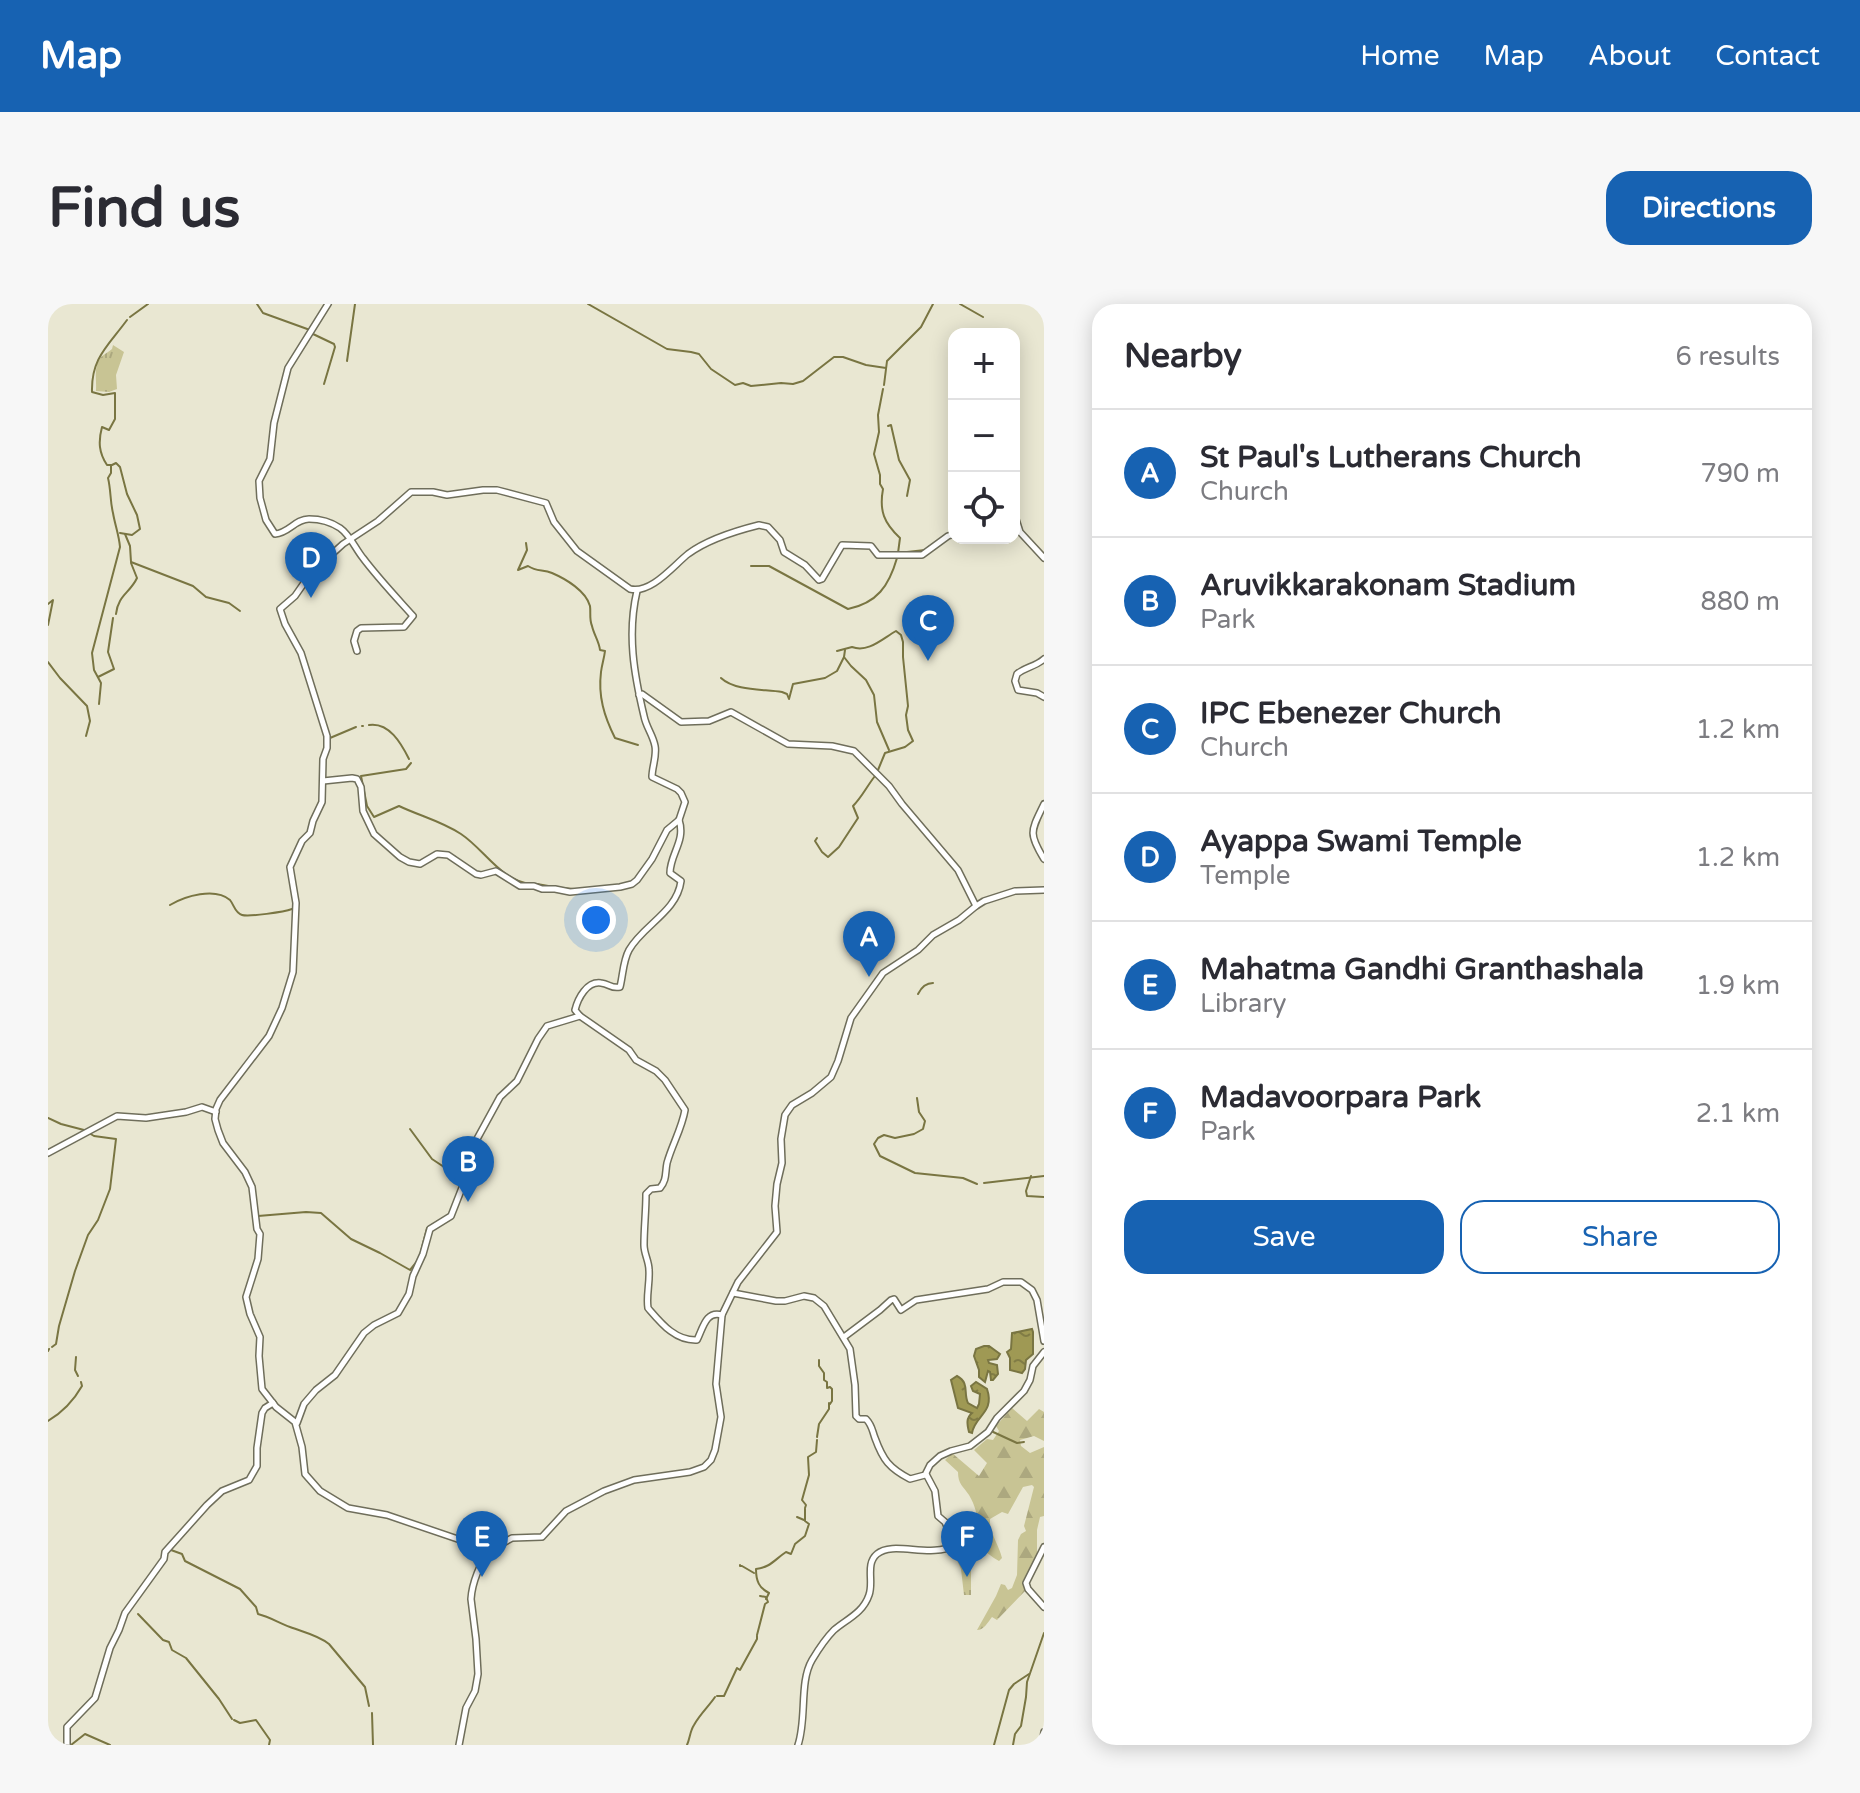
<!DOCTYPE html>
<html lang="en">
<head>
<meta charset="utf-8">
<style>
	body { margin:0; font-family:"Varela Round",sans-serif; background:#f7f7f7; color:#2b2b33 }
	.controls { position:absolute; right:24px; top:24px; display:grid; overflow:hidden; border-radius:16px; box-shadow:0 4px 20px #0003 }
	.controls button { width:72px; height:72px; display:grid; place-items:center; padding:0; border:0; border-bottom:2px solid #e1e1e2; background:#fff; color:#2b2b33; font:40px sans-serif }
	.you { position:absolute; left:548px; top:616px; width:28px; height:28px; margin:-20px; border:6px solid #fff; border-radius:50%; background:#1a73e8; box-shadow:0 0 0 12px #1a73e833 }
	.badge { display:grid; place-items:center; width:52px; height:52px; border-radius:50%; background:#1762b2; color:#fff; font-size:26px; font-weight:700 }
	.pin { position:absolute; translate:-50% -66px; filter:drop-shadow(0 2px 4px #0008) }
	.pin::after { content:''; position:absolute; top:42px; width:28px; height:24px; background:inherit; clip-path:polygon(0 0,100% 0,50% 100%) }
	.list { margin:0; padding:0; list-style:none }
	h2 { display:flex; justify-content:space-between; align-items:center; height:104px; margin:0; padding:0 32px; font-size:34px }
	h2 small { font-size:26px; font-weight:400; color:#7c7c81 }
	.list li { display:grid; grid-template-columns:52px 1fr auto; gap:24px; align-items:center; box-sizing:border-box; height:128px; padding:0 32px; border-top:2px solid #e1e1e2 }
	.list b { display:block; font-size:30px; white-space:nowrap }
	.list p { margin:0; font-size:26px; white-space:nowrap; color:#7c7c81 }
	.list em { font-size:26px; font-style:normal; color:#7c7c81 }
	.actions { display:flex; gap:16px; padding:24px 32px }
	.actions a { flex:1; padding:18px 0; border:2px solid #1762b2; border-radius:24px; text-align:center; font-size:28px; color:#1762b2 }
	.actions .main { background:#1762b2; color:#fff }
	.icon { flex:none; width:44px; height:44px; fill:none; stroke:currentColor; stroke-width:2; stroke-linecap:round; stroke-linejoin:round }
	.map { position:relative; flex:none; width:996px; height:1441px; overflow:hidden; border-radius:24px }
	header { display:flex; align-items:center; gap:48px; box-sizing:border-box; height:112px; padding:0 40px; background:#1762b2; color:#fff }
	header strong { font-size:38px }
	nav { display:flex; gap:44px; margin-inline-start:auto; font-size:28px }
	.intro { display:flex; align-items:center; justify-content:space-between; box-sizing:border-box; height:192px; padding:0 48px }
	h1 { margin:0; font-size:56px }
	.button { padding:20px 36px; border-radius:24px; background:#1762b2; color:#fff; font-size:28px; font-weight:700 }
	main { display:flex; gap:48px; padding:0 48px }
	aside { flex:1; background:#fff; border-radius:24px; box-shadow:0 4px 20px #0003 }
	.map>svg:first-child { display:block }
	.grass { fill:url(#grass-tufts) }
	.forest { fill:url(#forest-firs) }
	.water { fill:url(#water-ripples); stroke:#797542; stroke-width:2 }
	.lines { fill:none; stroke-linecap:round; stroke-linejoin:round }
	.stream { stroke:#797542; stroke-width:2 }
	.secondary-casing { stroke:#6f6e5b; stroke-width:8 }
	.secondary { stroke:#fff; stroke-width:5 }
</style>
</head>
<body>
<header>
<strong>Map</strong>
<nav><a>Home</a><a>Map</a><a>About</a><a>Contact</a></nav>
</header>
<div class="intro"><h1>Find us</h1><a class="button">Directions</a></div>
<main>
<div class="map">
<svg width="996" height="1441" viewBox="0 0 996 1441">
	<defs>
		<pattern id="grass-tufts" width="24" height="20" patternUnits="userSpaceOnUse" patternTransform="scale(2)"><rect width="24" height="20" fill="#c8c494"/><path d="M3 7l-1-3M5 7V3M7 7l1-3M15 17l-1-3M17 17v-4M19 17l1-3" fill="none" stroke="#aca87f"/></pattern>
		<pattern id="forest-firs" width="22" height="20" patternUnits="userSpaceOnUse" patternTransform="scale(2)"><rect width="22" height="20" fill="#c8c494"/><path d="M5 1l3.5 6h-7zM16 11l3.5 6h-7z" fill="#aca87f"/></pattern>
		<pattern id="water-ripples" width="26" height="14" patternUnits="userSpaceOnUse" patternTransform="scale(2)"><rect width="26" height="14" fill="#9f9954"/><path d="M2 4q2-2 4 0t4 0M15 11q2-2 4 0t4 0" fill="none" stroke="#817c45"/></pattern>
	</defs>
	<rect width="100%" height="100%" fill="#e9e7d2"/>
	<!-- grass -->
	<g class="grass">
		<path d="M65,41L76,48L68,71L69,85L61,88L48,87C49,77 45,62 53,53C56,50 61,48 64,45Z"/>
		<polygon points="909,1245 915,1248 923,1266 923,1291 916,1291 913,1265 905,1248"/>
	</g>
	<!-- forest -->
	<path class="forest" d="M964,1104L979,1117L991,1105L996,1108V1137L986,1132L972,1136L973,1142L982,1149L996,1143V1212L992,1213L989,1226V1251L975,1277L978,1286L949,1316L944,1313C940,1318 936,1326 929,1326L948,1292L953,1280L957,1281L960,1286L964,1284L969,1271L970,1236L973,1230L978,1227L976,1222L986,1183L984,1181L975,1183L960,1210L954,1208L942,1215C941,1228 951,1241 954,1254L951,1257C943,1253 936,1245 928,1242C931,1223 931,1208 921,1191C915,1182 910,1180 910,1168L897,1156L904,1149L931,1172L939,1159L926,1146L939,1135L945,1136L951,1127L948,1122Z"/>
	<!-- water -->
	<g class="water">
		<polygon points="984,1025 985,1028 985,1050 978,1056 977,1065 974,1069 962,1066 962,1054 959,1048 963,1045 964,1029"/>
		<polygon points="936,1042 941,1042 952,1050 949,1055 940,1056 941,1059 949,1061 950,1070 945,1076 943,1076 942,1068 940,1067 937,1078 931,1073 931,1066 926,1052 928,1045"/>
		<path d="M909,1072C922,1079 915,1089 920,1099L929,1104L931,1100L932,1090L925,1087L923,1082L928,1078L939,1085C947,1109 927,1111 924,1129L921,1128C919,1120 918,1114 924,1109L910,1104L903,1076Z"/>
	</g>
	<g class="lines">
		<!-- stream -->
		<g class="stream">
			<polyline points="209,0 215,9 262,26"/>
			<polyline points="540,0 619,45 643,48 651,50 663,65 687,81 695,79 703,82 733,79 745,80 755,77 786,53 795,53 818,61 838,64"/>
			<polyline points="912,0 935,13"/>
			<polyline points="82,13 100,0"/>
			<polyline points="265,30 286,40 287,43 276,80"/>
			<polyline points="299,57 307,0"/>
			<polyline points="836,81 839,57 873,23 885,0"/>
			<path d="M835,85L830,111L831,128L826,150L832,171V180L835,185C831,207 836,219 852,234L850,249L877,246L882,242"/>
			<polyline points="840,122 843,121 851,156 862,176 859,192"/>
			<polyline points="64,161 68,159 72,163 79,190 89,211 92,225 84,231 72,229"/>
			<polyline points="77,230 82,242 83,258 145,282 158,293 181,299 192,307"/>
			<path d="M478,239L479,246L470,266L480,262C489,268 495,265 504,269C518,275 538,287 542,302C543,309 541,315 544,322C546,331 551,337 552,346L557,347C556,355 554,360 553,368C550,392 556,412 567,434L590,441"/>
			<path d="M703,262H721L800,305C829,299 841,282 849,254"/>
			<polyline points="0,300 5,296 0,321"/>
			<path d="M68,310C70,291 82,289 89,274L83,259"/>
			<polyline points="797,346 796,353 803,362 818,376 826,391 829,418 841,446"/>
			<path d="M789,347L804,343C820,349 834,335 848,327L853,331L855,338V353L860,402L858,411L860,426L865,437L857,443L837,449L830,466"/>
			<polyline points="0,358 12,374 39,402 42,417 38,432"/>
			<polyline points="50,373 66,365 60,348 65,314"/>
			<path d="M673,374C687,387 715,385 734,388L739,390L741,395L745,380L777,374L789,367L796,353"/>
			<path d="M51,400L53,379L46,366L44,349L72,243C71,231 67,221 65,209C62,197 63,186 60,174L63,169V161H59C51,149 50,138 54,123L61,126L67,115V89L55,91L44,88C43,54 60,42 79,16"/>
			<path d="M321,421C341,418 353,439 361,455"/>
			<polyline points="314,422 315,422"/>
			<polyline points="282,434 308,423"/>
			<path d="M363,459L358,465L313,472L319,502L326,513L351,502C372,512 393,517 413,530C437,546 451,575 482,580"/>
			<path d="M769,534L767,537L774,548L780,553L791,543L810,514L805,502C814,493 819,482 827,472"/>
			<polyline points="489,580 506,583"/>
			<polyline points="512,584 526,585"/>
			<path d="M122,601C137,592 167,583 182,596C186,601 187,609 194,611C201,613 236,608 244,605"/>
			<path d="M870,690C873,684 878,679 885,679"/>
			<polyline points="869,794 871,808 877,817 875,825 866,830 847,834 836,831 830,834 826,840 832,852 867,869 915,874 929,880"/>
			<polyline points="0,814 13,820 36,826"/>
			<polyline points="362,825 384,855 414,875"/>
			<polyline points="983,872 978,887 979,892 996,893"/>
			<polyline points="936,879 996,872"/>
			<polyline points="210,912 258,908 273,909 303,935 332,949 362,966 371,955 379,924 395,914"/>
			<polyline points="4,1043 8,1040 11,1022 27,967 40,931 50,916 62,885 68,835 46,832 41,829"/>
			<polyline points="0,1047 1,1045"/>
			<polyline points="28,1053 27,1066 30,1072"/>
			<polyline points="771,1056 771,1062 776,1069 776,1076 779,1078 779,1083"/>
			<path d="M0,1117C15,1108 26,1096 34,1082L33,1078"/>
			<polyline points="943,1127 969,1139 976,1138"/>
			<polyline points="769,1133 771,1120 781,1105 781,1099 782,1100 784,1097 784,1085 782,1083 779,1084"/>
			<polyline points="757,1204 758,1201 754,1196 761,1171 760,1153 768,1148 769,1136"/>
			<polyline points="749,1213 756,1216"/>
			<path d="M123,1246L134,1250L137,1257L192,1285L208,1303L210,1310C222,1313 231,1319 242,1323C255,1328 270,1331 281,1340L317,1383L321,1402"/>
			<polyline points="692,1261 692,1262 694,1262 706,1269"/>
			<path d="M718,1295L721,1289C711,1284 708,1277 708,1265C723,1263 726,1256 738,1248L743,1250L747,1240L757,1232L761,1220L757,1217V1205"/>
			<polyline points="90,1310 115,1336 121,1338 124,1346 138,1354 171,1395 184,1415"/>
			<polyline points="709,1331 717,1300 720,1298 718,1293 712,1292"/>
			<polyline points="669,1392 676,1392 689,1364 692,1366 709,1335 709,1332"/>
			<polyline points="324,1409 325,1441"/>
			<polyline points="186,1416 192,1419 208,1416 222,1436 221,1441"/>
			<polyline points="23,1441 37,1430 62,1441"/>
			<path d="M639,1441C642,1434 642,1427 646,1421C652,1410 661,1402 667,1393"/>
			<polyline points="946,1441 961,1386 966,1380 981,1370"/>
			<polyline points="965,1441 967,1430 973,1422 978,1393 979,1378 996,1329"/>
		</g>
		<defs>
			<g id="secondary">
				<path d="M280,0L240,64L226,119L222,155L211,177L212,194L218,216L227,230C241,229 247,215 261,215C271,215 283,218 292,224C302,231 307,244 315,254C330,274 348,293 365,312L356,323L313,324L309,327L306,337L309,347"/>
				<polyline points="966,209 972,228 996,254"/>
				<path d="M996,355C987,363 977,363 969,370L967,377L970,386L989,389L996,393"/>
				<polyline points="591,391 594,390 633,418 661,417 683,408 740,440 784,442 806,447 841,482 854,500 910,566 928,602"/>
				<path d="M275,477L304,474L309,475L313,483L315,507L326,530L352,553L361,558L372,560L389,550L400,551L428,570L433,571L448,567L472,582H486L494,585H507L522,588L572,583L584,580L589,576L604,555L619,526L631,516L637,498L633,489L629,485L604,473C604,463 609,452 607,442C605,431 598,423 596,412C586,370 579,330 589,287"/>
				<path d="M996,500C983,527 980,529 996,555"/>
				<path d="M631,516C638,537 622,550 622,569L633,577C629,608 595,621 581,646C575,657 575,671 572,683C563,685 562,680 553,679C539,677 530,694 527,706L532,712L581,746L588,756L608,767L617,776L637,806C634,824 624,841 619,859C617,869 619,876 612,884L603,885L598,890C598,907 596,924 596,941C596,950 601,957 601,966C602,979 598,992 600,1004C613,1019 627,1037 649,1036C655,1024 658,1006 674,1011"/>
				<polyline points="0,849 69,812 98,814 138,808 154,803 168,808"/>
				<path d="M685,989L728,997H737L756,992L766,994L776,1002L802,1045L807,1081L808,1112L811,1115H818C824,1121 824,1126 827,1134C835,1156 841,1164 862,1175L877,1171L882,1161L892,1152L903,1147L922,1142L940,1128L949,1114L976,1087L982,1076L985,1062L996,1048"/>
				<polyline points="796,1033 832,1006 843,996 846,995 853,1006 868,996 940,985 955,978 973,978 984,986 989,996 996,1037"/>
				<polyline points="249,1119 256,1100 268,1086 287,1071 316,1029 326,1021 350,1009 361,990 365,972 375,950 382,925 403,912 428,848 429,835 452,793 469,777 490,735 499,722 532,712"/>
				<polyline points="996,1243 978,1279 980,1285 996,1303"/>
				<path d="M442,1246L339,1211L300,1204L272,1187L257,1170L254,1143L247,1118L228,1103L214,1085L211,1052L212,1033L202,1010L198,993L210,955L212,930L209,925L204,883L197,868L175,839L170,826L167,815L168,805L172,796L221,732L234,704L245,668L248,599L242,563L254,537L262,529L265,517L274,498L275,455L279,444V432L253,349L237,320L232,305L247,292L263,269L295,240L330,217L363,188H385L399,191L435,186H449L498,199L506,218L529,247L582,285C603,290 625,262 640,250C660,235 687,227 711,221L720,223L732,236L736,248L757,261L771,276L774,275L794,241L823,242L830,251H874L900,232L906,230"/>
				<polyline points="442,1246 464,1234 494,1233 518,1207 556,1187 586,1176 642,1168 656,1163 663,1156 667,1146 673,1113 668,1080 674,1011 690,978 729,928 727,902 729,880 734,859 733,835 737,811 744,801 764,789 783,773 790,757 803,714 835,669 870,646 885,631 911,616 928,602 936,597 967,587 996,586"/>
				<polyline points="19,1441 19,1423 47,1394 62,1344 71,1326 77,1309 116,1255 117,1248 159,1201 174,1187 201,1176 209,1162 209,1144 214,1109 217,1104 225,1099"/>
				<path d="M411,1441L418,1404L427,1387L430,1370L428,1335L423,1295C424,1279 432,1259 442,1246"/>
				<path d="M750,1441C759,1415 751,1378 764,1356C770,1346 778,1334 786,1326C799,1315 815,1309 821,1291C826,1278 817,1260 829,1250C845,1236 883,1255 907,1241L897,1218L890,1212L887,1187L878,1170"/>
				<polyline points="994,1441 996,1428"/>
			</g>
		</defs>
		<!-- secondary casing -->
		<use href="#secondary" class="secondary-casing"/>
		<!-- secondary -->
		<use href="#secondary" class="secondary"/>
	</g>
</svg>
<div class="controls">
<button>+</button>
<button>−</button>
<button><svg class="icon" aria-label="locate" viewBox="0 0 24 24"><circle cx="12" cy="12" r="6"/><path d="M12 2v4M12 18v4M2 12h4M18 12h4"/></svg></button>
</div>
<div class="you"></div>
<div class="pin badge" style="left:821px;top:673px">A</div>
<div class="pin badge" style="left:420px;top:898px">B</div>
<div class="pin badge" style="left:880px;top:357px">C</div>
<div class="pin badge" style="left:263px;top:294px">D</div>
<div class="pin badge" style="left:434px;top:1273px">E</div>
<div class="pin badge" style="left:919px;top:1273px">F</div>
</div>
<aside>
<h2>Nearby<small>6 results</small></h2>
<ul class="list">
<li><span class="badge">A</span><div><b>St Paul's Lutherans Church</b><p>Church</p></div><em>790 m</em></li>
<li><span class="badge">B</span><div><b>Aruvikkarakonam Stadium</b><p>Park</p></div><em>880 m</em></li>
<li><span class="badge">C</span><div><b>IPC Ebenezer Church</b><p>Church</p></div><em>1.2 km</em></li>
<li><span class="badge">D</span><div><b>Ayappa Swami Temple</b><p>Temple</p></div><em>1.2 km</em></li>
<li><span class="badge">E</span><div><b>Mahatma Gandhi Granthashala</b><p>Library</p></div><em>1.9 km</em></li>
<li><span class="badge">F</span><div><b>Madavoorpara Park</b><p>Park</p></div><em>2.1 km</em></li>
</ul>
<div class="actions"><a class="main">Save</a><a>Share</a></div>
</aside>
</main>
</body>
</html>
